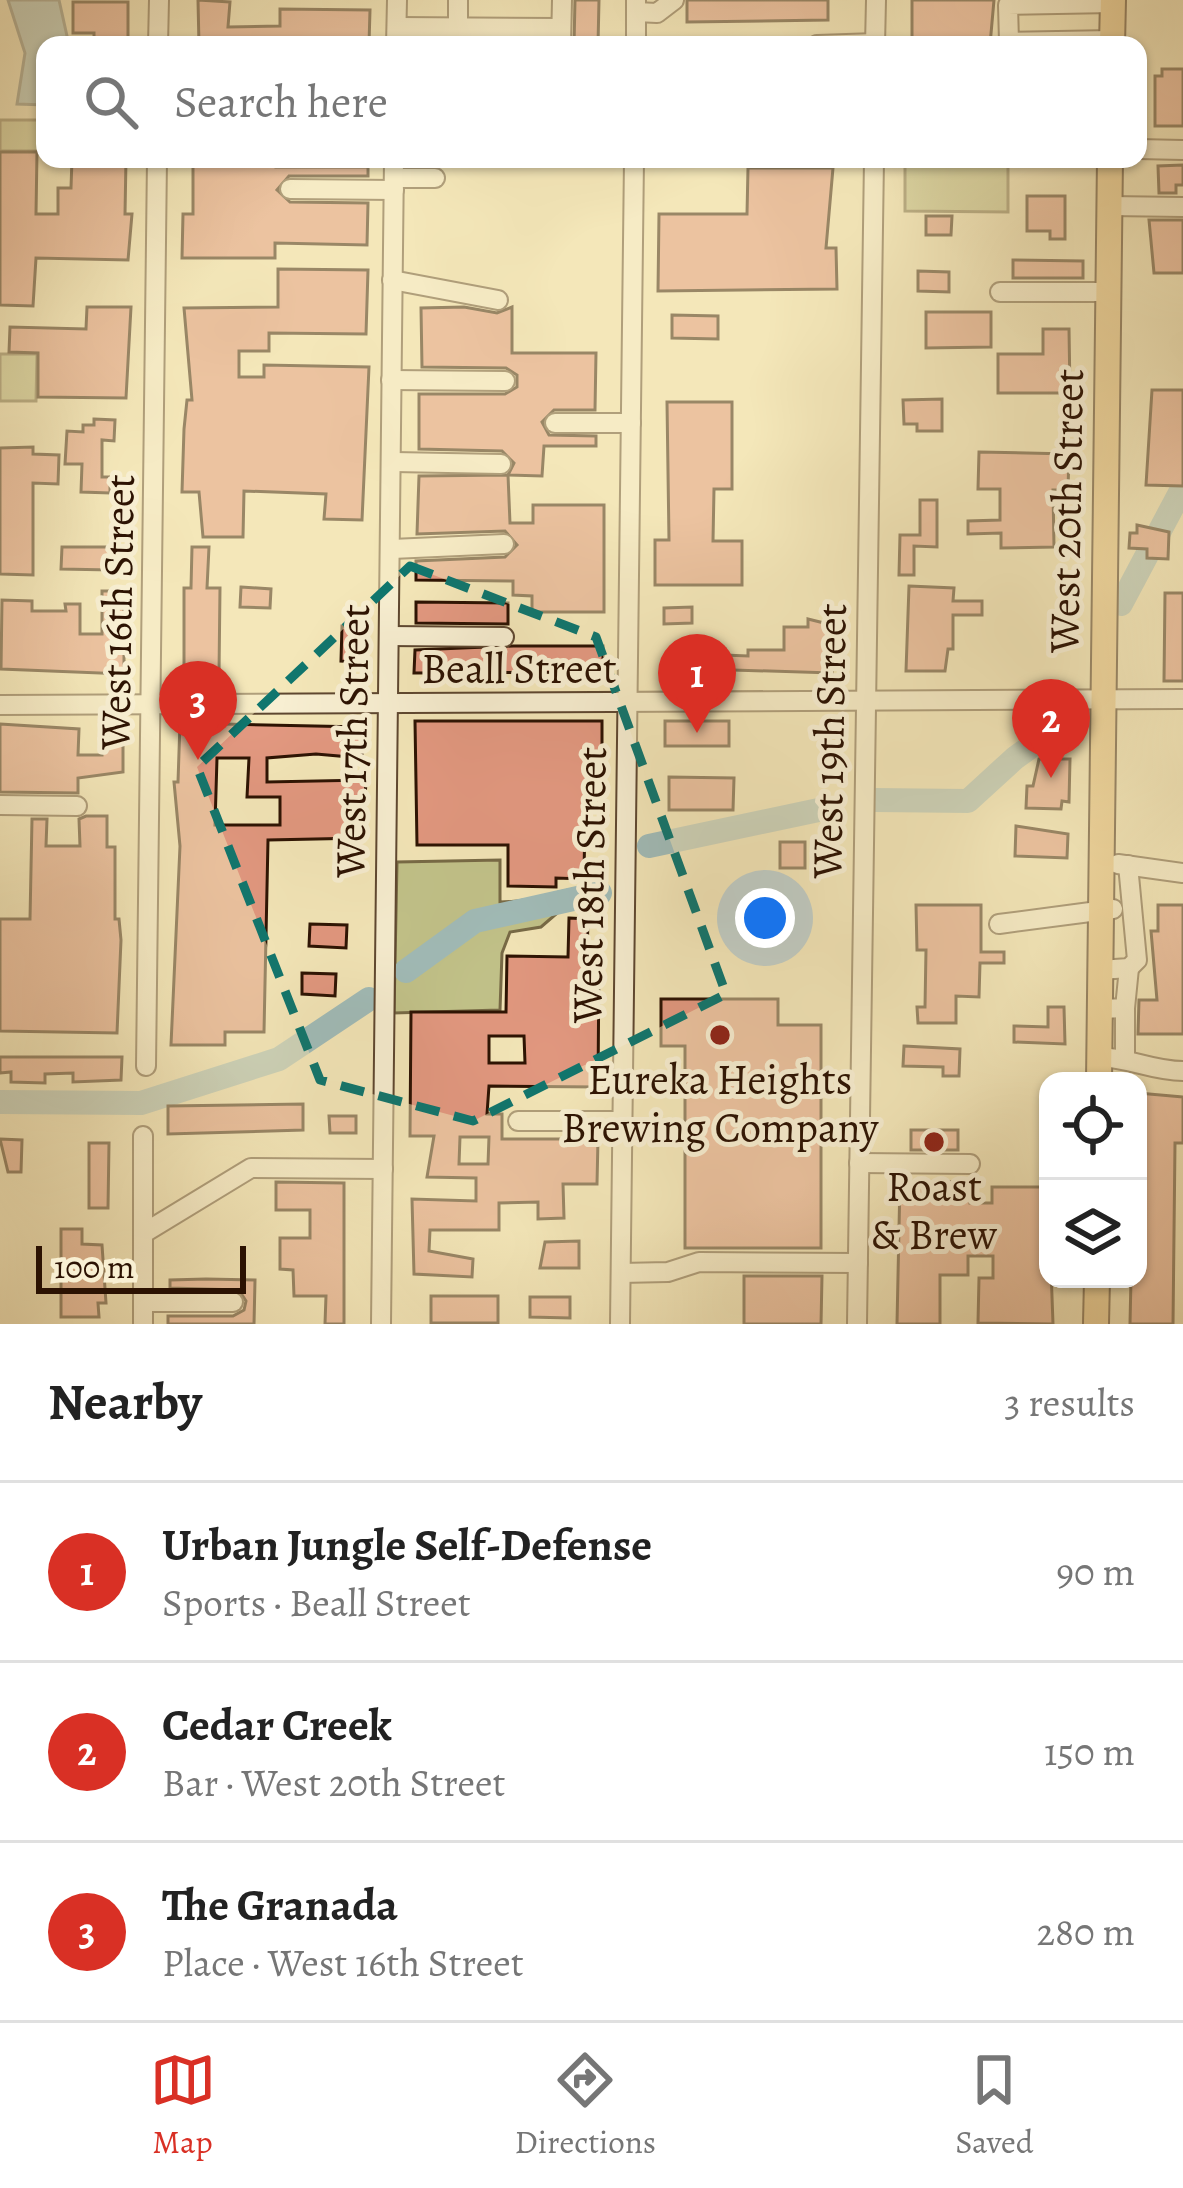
<!DOCTYPE html>
<html lang="en">
<head>
<meta charset="utf-8">
<style>
  :root { --surface:#fff; --page:#f2f2f2; --text:#222; --muted:#767676; --line:#e0e0e0; --accent:#d93025 }
  body { margin:0; font-family:Alegreya,serif; background:var(--page); color:var(--text) }
  .controls { position:absolute; right:36px; bottom:36px; display:grid; overflow:hidden; border-radius:24px; box-shadow:0 3px 9px #0004 }
  .controls button { width:108px; height:108px; display:grid; place-items:center; padding:0; border:0; border-bottom:3px solid var(--line); background:var(--surface); color:var(--text); font:60px sans-serif }
  .scale { position:absolute; left:36px; bottom:30px; width:210px; box-sizing:border-box; padding-left:12px; border:6px solid #2c1202; border-top:0; font-size:33px; line-height:42px; white-space:nowrap; color:#2c1202; -webkit-text-stroke:9px #f8efd2; paint-order:stroke }
  .you { position:absolute; left:765px; top:918px; width:42px; height:42px; margin:-30px; border:9px solid #fff; border-radius:50%; background:#1a73e8; box-shadow:0 0 0 18px #1a73e833 }
  .badge { display:grid; place-items:center; width:78px; height:78px; border-radius:50%; background:var(--accent); color:#fff; font-size:39px; font-weight:700 }
  .pin { position:absolute; translate:-50% -99px; filter:drop-shadow(0 3px 6px #0008) }
  .pin::after { content:''; position:absolute; top:63px; width:42px; height:36px; background:inherit; clip-path:polygon(0 0,100% 0,50% 100%) }
  .list { margin:0; padding:0; list-style:none }
  h2 { display:flex; justify-content:space-between; align-items:center; height:156px; margin:0; padding:0 48px; font-size:51px }
  h2 small { font-size:39px; font-weight:400; color:var(--muted) }
  .list li { display:grid; grid-template-columns:78px 1fr auto; gap:36px; align-items:center; box-sizing:border-box; height:180px; padding:0 48px; border-top:3px solid var(--line) }
  .list b { display:block; font-size:45px; white-space:nowrap }
  .list p { margin:0; font-size:39px; white-space:nowrap; color:var(--muted) }
  .list em { font-size:39px; font-style:normal; color:var(--muted) }
  .icon { flex:none; width:66px; height:66px; fill:none; stroke:currentColor; stroke-width:2; stroke-linecap:round; stroke-linejoin:round }
  .map { position:relative; flex:none; width:1183px; height:1324px; overflow:hidden }
  .search { position:absolute; background:var(--surface); box-shadow:0 3px 9px #0004; left:36px; right:36px; top:36px; height:132px; display:flex; align-items:center; gap:30px; box-sizing:border-box; padding:0 42px; border-radius:24px; color:var(--muted); font-size:45px }
  .sheet { height:696px; background:var(--surface) }
  nav { display:flex; justify-content:space-around; align-items:center; box-sizing:border-box; height:168px; border-top:3px solid var(--line); background:var(--surface); font-size:33px; color:var(--muted) }
  nav a { display:grid; justify-items:center; gap:6px }
  nav .on { color:var(--accent) }
  .map>svg:first-child { display:block }
  .green { fill:#c2c38a; stroke:#776a46; stroke-width:3 }
  .water { fill:#a1bdba; stroke:#727970; stroke-width:3 }
  .lines { fill:none; stroke-linecap:round; stroke-linejoin:round }
  .river { stroke:#a1bdba; stroke-width:24 }
  .building { fill:#e29880; stroke:#2c1202; stroke-width:3; fill-rule:evenodd }
  .minor-casing { stroke:#5e4730; stroke-width:22 }
  .major-casing { stroke:#2c1202; stroke-width:28 }
  .minor { stroke:#f8efd2; stroke-width:18 }
  .major { stroke:#eac47c; stroke-width:24 }
  .marked { fill:none; stroke:#0f766e; stroke-width:9; stroke-dasharray:24 15; stroke-linejoin:round }
  .poi-dot { fill:#8f2418; stroke:#f8efd2; stroke-width:4.5 }
  .labels { text-anchor:middle; dominant-baseline:central; stroke-width:10; stroke-linejoin:round; paint-order:stroke }
  .street-label { font-size:42px; fill:#2c1202; stroke:#f8efd2 }
  .poi-label { font-size:42px; fill:#2c1202; stroke:#f8efd2 }
</style>
</head>
<body>
<div class="map">
<svg width="1183" height="1324" viewBox="0 0 1183 1324">
  <rect width="100%" height="100%" fill="#f4e7b9"/>
  <filter id="stains"><feTurbulence type="fractalNoise" baseFrequency=".00167" numOctaves="4"/><feColorMatrix values="0 0 0 0 .2 0 0 0 0 .09 0 0 0 0 .02 0 0 0 .5 -.17"/></filter>
  <radialGradient id="worn" r=".72"><stop offset=".6" stop-color="#630" stop-opacity="0"/><stop offset="1" stop-color="#630" stop-opacity=".3"/></radialGradient>
  <g class="green">
    <rect x="0" y="120" width="39" height="31"/>
    <polygon points="905,165 1008,166 1008,212 905,211"/>
    <polygon points="0,354 37,354 36,401 0,401"/>
    <path d="M500 860V902C539 902 566 885 604 886L603 904 563 908 541 927 510 932 502 953 500 1010 394 1013 397 862Z"/>
  </g>
  <polygon class="water" points="8,0 59,0 69,45 45,45 45,105 17,104 25,53"/>
  <g class="lines">
    <g class="river">
      <polyline points="1121,604 1183,487"/>
      <polyline points="875,800 968,801 1015,758 1078,713"/>
      <polyline points="649,846 828,808"/>
      <polyline points="406,971 475,921 600,893"/>
      <polyline points="0,1102 141,1103 279,1059 369,999"/>
    </g>
  </g>
  <g class="building">
    <polygon points="198,0 230,2 228,27 280,26 280,9 370,10 369,44 199,45"/>
    <polygon points="575,0 599,0 598,45 574,45"/>
    <polygon points="687,0 828,0 828,20 687,22"/>
    <polygon points="912,0 994,0 990,45 912,42"/>
    <polygon points="73,2 128,2 128,45 94,45 94,33 73,33"/>
    <polygon points="1162,69 1183,69 1183,126 1155,126 1155,76 1162,76"/>
    <polygon points="0,152 37,152 36,214 58,214 58,188 71,188 72,159 126,159 125,214 132,214 128,260 36,258 33,306 0,305"/>
    <polygon points="193,159 276,159 276,167 368,167 368,176 289,176 277,190 290,202 368,203 367,245 275,243 275,258 182,258 183,214 193,214"/>
    <polygon points="1183,165 1183,185 1176,185 1176,193 1159,193 1158,166"/>
    <polygon points="748,168 833,168 826,248 836,248 837,289 658,291 659,214 747,214"/>
    <polygon points="1027,196 1065,196 1065,239 1050,239 1050,231 1027,231"/>
    <polygon points="926,216 952,216 951,235 926,235"/>
    <polygon points="1149,220 1183,220 1183,273 1154,273"/>
    <polygon points="1013,260 1083,261 1083,278 1013,278"/>
    <polygon points="278,269 368,270 366,334 269,333 269,351 239,351 239,377 264,377 264,365 369,367 362,520 324,519 326,494 244,491 243,537 203,537 199,492 182,492 184,429 187,400 192,400 184,308 278,307"/>
    <polygon points="918,271 949,272 949,292 918,291"/>
    <polygon points="87,307 131,307 126,398 38,397 38,353 9,352 10,327 86,329"/>
    <polygon points="464,307 497,313 512,307 512,353 596,353 595,410 554,410 542,422 549,435 596,436 596,446 544,446 542,476 508,475 514,463 502,451 419,449 419,394 505,394 517,387 517,375 506,368 422,367 421,308"/>
    <polygon points="926,312 991,312 991,347 926,348"/>
    <polygon points="672,315 718,316 718,339 672,338"/>
    <polygon points="1043,329 1069,329 1070,393 998,393 998,354 1043,354"/>
    <polygon points="1152,390 1183,390 1183,486 1146,485"/>
    <polygon points="942,399 942,431 917,431 917,424 904,424 903,400"/>
    <polygon points="667,402 732,402 732,489 714,489 713,541 742,541 742,585 655,585 655,540 669,540"/>
    <polygon points="94,419 115,420 114,441 102,440 102,477 110,477 110,493 81,492 82,464 65,464 67,431 83,432 83,425 94,425"/>
    <polygon points="33,447 33,454 59,455 58,484 33,483 33,575 0,574 0,448"/>
    <polygon points="979,452 1069,454 1068,490 1053,490 1054,547 1001,548 1001,533 968,534 968,521 1000,520 1000,489 978,489"/>
    <polygon points="508,475 510,523 533,523 533,505 604,505 604,612 532,612 532,596 513,595 513,581 416,580 416,561 505,557 517,545 505,531 417,534 419,476"/>
    <polygon points="920,500 937,500 937,547 914,546 914,575 899,575 900,535 920,535"/>
    <polygon points="1137,525 1169,532 1168,559 1147,558 1147,549 1129,548 1130,533 1137,533"/>
    <polygon points="62,547 111,547 111,570 61,569"/>
    <polygon points="192,547 209,547 207,588 220,588 219,674 184,674 184,588 191,588"/>
    <polygon points="909,586 954,588 953,601 982,601 982,615 953,615 953,649 948,649 945,671 906,671"/>
    <polygon points="241,587 271,589 270,608 240,607"/>
    <polygon points="102,591 124,591 124,674 1,669 2,600 32,601 32,611 66,611 65,604 80,604 80,634 102,634"/>
    <polygon points="1165,593 1183,593 1183,681 1164,681"/>
    <polygon points="416,602 508,603 508,624 416,623"/>
    <polygon points="692,607 692,623 664,624 664,608"/>
    <polygon points="808,619 832,625 832,673 670,668 670,651 725,649 724,655 748,656 748,650 784,650 784,627 808,627"/>
    <polygon points="342,626 362,627 360,662 341,661"/>
    <polygon points="513,646 603,646 603,672 414,673 415,650"/>
    <polygon points="415,721 602,721 602,810 585,810 584,879 556,878 556,887 508,886 508,845 417,845"/>
    <rect x="665" y="721" width="64" height="25"/>
    <path d="M180 723 362 727V758L316 754 267 758V782L366 780 363 838 268 840 264 1032H225V1045H171L180 846 174 782H178ZM217 758H249L247 797H280V825H215Z"/>
    <polygon points="0,724 79,729 78,755 102,755 102,731 123,731 123,772 78,778 78,793 0,792"/>
    <polygon points="1039,759 1070,759 1069,802 1062,801 1061,809 1026,808 1027,786 1033,786"/>
    <polygon points="669,777 734,778 733,810 669,810"/>
    <polygon points="86,816 107,816 107,847 115,847 115,919 119,919 121,940 117,1033 0,1031 0,919 30,919 32,819 47,819 46,846 80,846 79,819"/>
    <polygon points="1016,826 1068,834 1067,858 1015,856"/>
    <rect x="780" y="842" width="25" height="26"/>
    <polygon points="916,905 981,905 981,952 1004,952 1004,963 980,963 979,997 956,996 956,1023 918,1023 917,1007 925,1007 926,950 917,950"/>
    <polygon points="1158,905 1183,905 1183,1034 1138,1034 1139,1000 1157,1000 1151,931 1158,931"/>
    <path d="M569 918 588 919 587 957H599L598 1087 489 1086 487 1114H502V1139H598L597 1184H563L564 1218 538 1219V1202L499 1203V1230H430L429 1251 473 1259 472 1277 414 1274 412 1199 476 1201V1178L427 1177 434 1136H410L411 1012H506L507 956 568 957ZM489 1036H524L525 1063H489ZM460 1137H489L488 1164H459Z"/>
    <polygon points="310,924 347,925 346,948 309,946"/>
    <polygon points="302,973 336,974 335,996 302,994"/>
    <polygon points="661,999 778,999 778,1025 821,1025 821,1248 685,1248 685,1046 661,1046"/>
    <polygon points="1048,1007 1064,1007 1065,1044 1014,1042 1014,1026 1048,1027"/>
    <polygon points="904,1046 960,1049 959,1076 943,1076 943,1067 903,1066"/>
    <polygon points="0,1057 122,1057 121,1080 73,1082 73,1073 45,1074 45,1083 11,1082 11,1072 0,1073"/>
    <polygon points="1138,1093 1183,1097 1183,1143 1175,1143 1173,1324 1130,1324 1131,1279 1138,1279"/>
    <polygon points="303,1104 303,1130 168,1134 168,1106"/>
    <polygon points="329,1116 356,1116 356,1133 330,1133"/>
    <rect x="911" y="1130" width="47" height="20"/>
    <polygon points="0,1139 22,1140 21,1172 8,1172"/>
    <polygon points="89,1143 109,1143 108,1208 89,1208"/>
    <polygon points="900,1181 970,1182 970,1203 992,1203 992,1187 1048,1187 1053,1324 978,1323 979,1278 993,1278 993,1256 968,1256 968,1275 940,1275 940,1324 897,1324"/>
    <polygon points="276,1182 344,1183 344,1324 325,1324 326,1296 294,1296 293,1270 280,1269 280,1238 310,1238 310,1210 276,1210"/>
    <polygon points="61,1229 82,1229 82,1244 102,1245 106,1303 98,1303 99,1317 61,1317"/>
    <polygon points="579,1241 579,1268 540,1268 545,1242"/>
    <polygon points="744,1276 822,1276 821,1324 744,1324"/>
    <polygon points="206,1279 255,1280 254,1324 168,1324 168,1316 233,1316 244,1310 246,1301 239,1290 170,1288 170,1280"/>
    <rect x="431" y="1296" width="67" height="27"/>
    <polygon points="530,1297 570,1297 570,1318 530,1317"/>
  </g>
  <g class="lines">
    <defs>
      <g id="minor">
        <polyline points="636,12 657,13 674,0"/>
        <polyline points="397,27 561,28"/>
        <polyline points="458,28 458,0"/>
        <polyline points="1112,40 1009,42 1008,5 1113,3"/>
        <polyline points="158,45 159,0"/>
        <polyline points="396,45 397,0"/>
        <polyline points="561,45 562,0"/>
        <polyline points="636,45 636,0"/>
        <polyline points="817,45 876,43"/>
        <polyline points="875,45 876,0"/>
        <polyline points="1138,149 1183,150"/>
        <polyline points="394,178 435,178"/>
        <polyline points="290,189 394,190"/>
        <polyline points="1110,206 1183,207"/>
        <polyline points="392,280 498,300"/>
        <polyline points="1000,292 1109,292"/>
        <polyline points="391,380 505,381"/>
        <polyline points="555,423 631,423"/>
        <polyline points="394,462 501,464"/>
        <polyline points="392,549 504,544"/>
        <polyline points="389,636 504,637"/>
        <polyline points="0,705 1183,699"/>
        <polyline points="0,805 77,806"/>
        <polyline points="1118,864 1183,873"/>
        <polyline points="999,924 1113,909"/>
        <polyline points="1100,970 1129,968 1137,960 1128,865"/>
        <polyline points="1100,1009 1125,1008 1129,968"/>
        <path d="M1099 1057C1131 1058 1152 1071 1183 1071"/>
        <polyline points="1125,1058 1125,1008"/>
        <polyline points="146,1066 157,159"/>
        <polyline points="518,1121 622,1121"/>
        <polyline points="859,1163 970,1164"/>
        <polyline points="144,1233 251,1168 383,1169"/>
        <polyline points="621,1273 668,1272 699,1262 858,1263"/>
        <polyline points="143,1302 233,1302"/>
        <polyline points="143,1324 143,1136"/>
        <polyline points="381,1324 394,159"/>
        <polyline points="620,1324 634,159"/>
        <polyline points="857,1324 874,159"/>
      </g>
      <g id="major">
        <polyline points="1112,45 1113,0"/>
        <polyline points="1099,1081 1110,159"/>
        <polyline points="1096,1324 1097,1279"/>
      </g>
    </defs>
    <use href="#minor" class="minor-casing"/>
    <use href="#major" class="major-casing"/>
    <use href="#minor" class="minor"/>
    <use href="#major" class="major"/>
  </g>
  <path d="M0 0H1183V1324H0ZM410 566 596 637 726 994 473 1121 320 1080 197 767Z" fill="#f4e7b9" fill-opacity=".55" fill-rule="evenodd"/>
  <path class="marked" d="M410 566 596 637 726 994 473 1121 320 1080 197 767Z"/>
  <g class="poi-dot">
    <circle cx="720" cy="1035" r="12"/>
    <circle cx="934" cy="1142" r="12"/>
  </g>
  <g class="labels">
    <g class="street-label">
      <text transform="translate(1066 511) rotate(-89)">West 20th Street</text>
      <text transform="translate(117 612) rotate(-89)">West 16th Street</text>
      <text x="519" y="668">Beall Street</text>
      <text transform="translate(352 741) rotate(-89)">West 17th Street</text>
      <text transform="translate(829 741) rotate(-89)">West 19th Street</text>
      <text transform="translate(589 885) rotate(-89)">West 18th Street</text>
    </g>
    <g class="poi-label">
      <text x="720" y="1079">Eureka Heights<tspan x="720" dy="48">Brewing Company</tspan></text>
      <text x="934" y="1186">Roast<tspan x="934" dy="48">&amp; Brew</tspan></text>
    </g>
  </g>
  <rect width="100%" height="100%" filter="url(#stains)"/>
  <rect width="100%" height="100%" fill="url(#worn)"/>
</svg>
<div class="controls">
<button><svg class="icon" aria-label="locate" viewBox="0 0 24 24"><circle cx="12" cy="12" r="6"/><path d="M12 2v4M12 18v4M2 12h4M18 12h4"/></svg></button>
<button><svg class="icon" aria-label="layers" viewBox="0 0 24 24"><path d="M12 4l9 5-9 5-9-5zM3 14l9 5 9-5"/></svg></button>
</div>
<div class="scale">100 m</div>
<div class="you"></div>
<div class="pin badge" style="left:697px;top:733px">1</div>
<div class="pin badge" style="left:1051px;top:778px">2</div>
<div class="pin badge" style="left:198px;top:760px">3</div>
<div class="search"><svg class="icon" aria-label="search" viewBox="0 0 24 24"><circle cx="10" cy="10" r="6"/><path d="M15 15l6 6"/></svg>Search here</div>
</div>
<section class="sheet">
<h2>Nearby<small>3 results</small></h2>
<ul class="list">
<li><span class="badge">1</span><div><b>Urban Jungle Self-Defense</b><p>Sports · Beall Street</p></div><em>90 m</em></li>
<li><span class="badge">2</span><div><b>Cedar Creek</b><p>Bar · West 20th Street</p></div><em>150 m</em></li>
<li><span class="badge">3</span><div><b>The Granada</b><p>Place · West 16th Street</p></div><em>280 m</em></li>
</ul>
</section>
<nav>
<a class="on"><svg class="icon" aria-label="map" viewBox="0 0 24 24"><path d="M3 6l6-2 6 2 6-2v14l-6 2-6-2-6 2zM9 4v14M15 6v14"/></svg>Map</a>
<a><svg class="icon" aria-label="directions" viewBox="0 0 24 24"><path d="M12 3l9 9-9 9-9-9zM9 14v-3h6M13 9l2 2-2 2"/></svg>Directions</a>
<a><svg class="icon" aria-label="saved" viewBox="0 0 24 24"><path d="M7 4h10v16l-5-4-5 4z"/></svg>Saved</a>
</nav>
</body>
</html>
